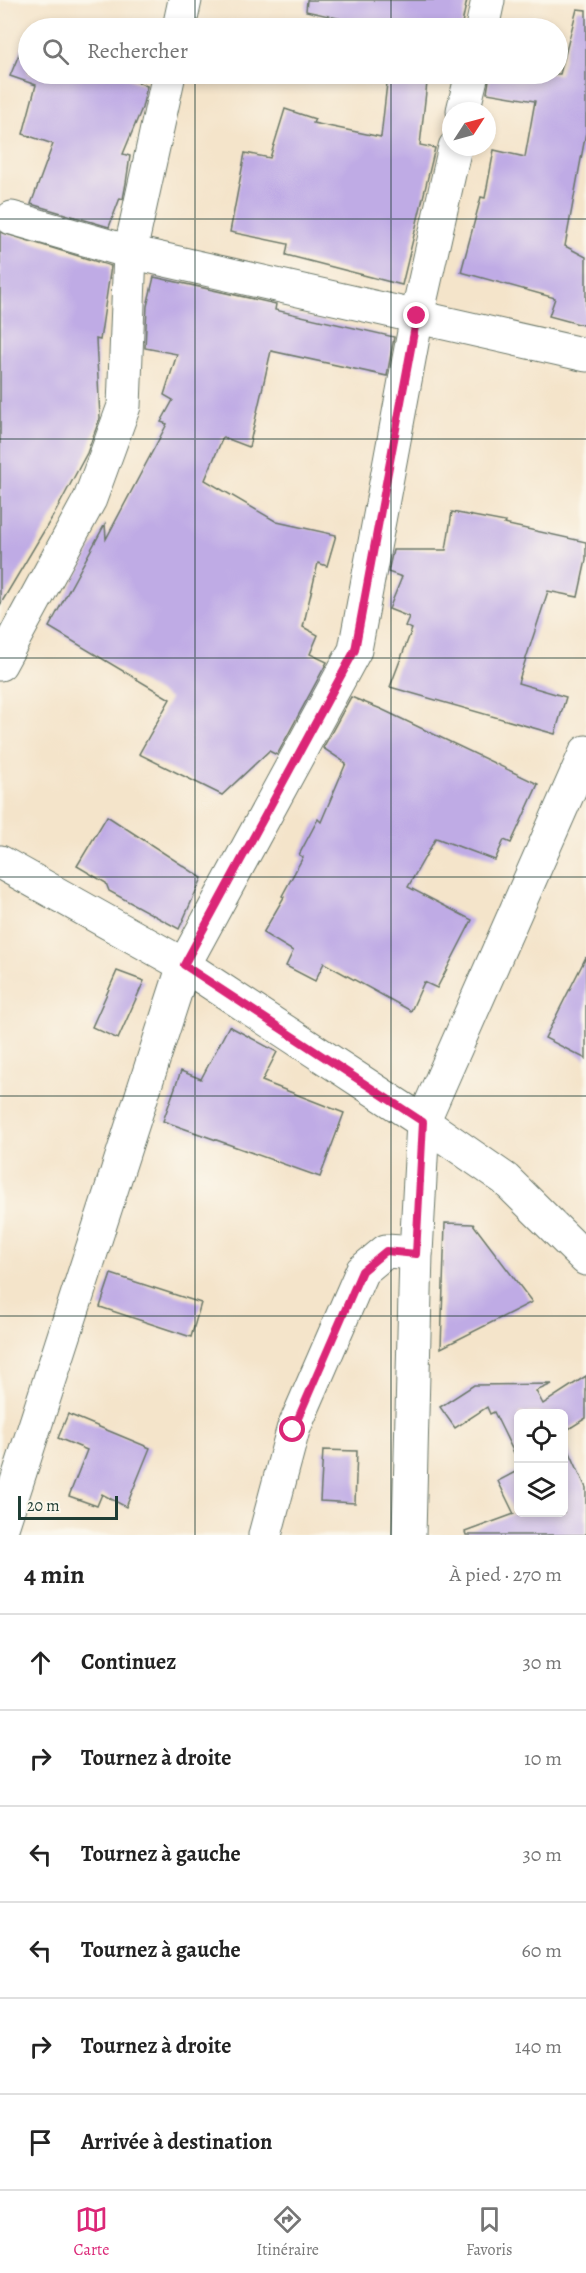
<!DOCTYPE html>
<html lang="fr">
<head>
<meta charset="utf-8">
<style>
  :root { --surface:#fff; --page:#f6f6f6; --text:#222; --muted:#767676; --line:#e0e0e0; --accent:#db2777 }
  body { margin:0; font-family:Alegreya,serif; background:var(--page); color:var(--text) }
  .controls { position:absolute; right:18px; bottom:18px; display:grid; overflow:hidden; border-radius:9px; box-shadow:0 3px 9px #0003 }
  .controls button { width:54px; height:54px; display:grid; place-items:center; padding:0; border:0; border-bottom:2px solid var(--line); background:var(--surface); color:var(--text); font:30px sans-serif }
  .compass { position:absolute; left:442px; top:102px; width:54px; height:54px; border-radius:50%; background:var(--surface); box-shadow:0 3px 9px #0003; rotate:54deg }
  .scale { position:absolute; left:18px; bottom:15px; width:100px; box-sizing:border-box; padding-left:6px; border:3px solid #1f3d34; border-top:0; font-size:16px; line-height:21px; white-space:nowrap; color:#1f3d34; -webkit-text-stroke:4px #fbf7ec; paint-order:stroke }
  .stop { position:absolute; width:18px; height:18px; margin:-14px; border:4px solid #db2777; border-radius:50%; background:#fff }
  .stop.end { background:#db2777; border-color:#fff; box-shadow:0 2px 6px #0008 }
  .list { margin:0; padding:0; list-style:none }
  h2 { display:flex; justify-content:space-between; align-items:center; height:78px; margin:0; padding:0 24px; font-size:26px }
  h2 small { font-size:20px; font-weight:400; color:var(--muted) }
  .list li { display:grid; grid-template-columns:39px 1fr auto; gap:18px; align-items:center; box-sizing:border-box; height:96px; padding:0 24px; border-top:2px solid var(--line) }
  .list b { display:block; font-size:22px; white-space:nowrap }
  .list em { font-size:20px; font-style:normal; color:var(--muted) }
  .icon { flex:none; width:33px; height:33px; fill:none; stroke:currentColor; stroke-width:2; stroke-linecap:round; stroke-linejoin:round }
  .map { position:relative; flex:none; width:586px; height:1535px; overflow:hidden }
  .search { position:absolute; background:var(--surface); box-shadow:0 3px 9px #0003; left:18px; right:18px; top:18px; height:66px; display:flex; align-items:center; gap:15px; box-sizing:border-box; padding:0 21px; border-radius:33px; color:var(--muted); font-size:22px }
  .sheet { height:654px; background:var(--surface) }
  nav { display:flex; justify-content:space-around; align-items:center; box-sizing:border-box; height:84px; border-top:2px solid var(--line); background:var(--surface); font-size:16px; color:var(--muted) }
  nav a { display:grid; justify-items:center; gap:3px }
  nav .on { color:var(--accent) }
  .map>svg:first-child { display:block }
  .building { fill:#bfabe5 }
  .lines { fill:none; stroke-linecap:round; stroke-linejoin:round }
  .minor-casing { stroke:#6a7768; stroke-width:35 }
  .minor { stroke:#fff; stroke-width:33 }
  .route { stroke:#db2777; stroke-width:8 }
  .grid { fill:none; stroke:#1f3d34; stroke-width:1.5; stroke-opacity:0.55 }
</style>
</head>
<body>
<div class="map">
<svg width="586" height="1535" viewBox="0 0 586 1535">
  <rect width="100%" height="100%" fill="#fbf7ec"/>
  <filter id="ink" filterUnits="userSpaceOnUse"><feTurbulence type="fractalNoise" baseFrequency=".0167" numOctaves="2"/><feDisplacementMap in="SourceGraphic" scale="12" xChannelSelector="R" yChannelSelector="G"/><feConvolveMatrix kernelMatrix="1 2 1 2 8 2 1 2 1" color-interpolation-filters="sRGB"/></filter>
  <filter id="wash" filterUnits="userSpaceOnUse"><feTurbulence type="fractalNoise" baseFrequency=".008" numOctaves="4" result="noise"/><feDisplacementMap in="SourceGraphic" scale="24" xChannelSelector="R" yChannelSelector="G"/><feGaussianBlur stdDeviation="1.35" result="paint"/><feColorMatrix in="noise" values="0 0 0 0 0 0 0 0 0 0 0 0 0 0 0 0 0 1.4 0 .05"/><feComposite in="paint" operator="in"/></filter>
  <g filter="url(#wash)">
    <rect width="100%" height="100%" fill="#f4e4ca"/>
    <g id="blocks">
      <g class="building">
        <polygon points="307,0 467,0 461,28 382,28 306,11"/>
        <polygon points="577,9 586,10 586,132 565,246 586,257 586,326 549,316 555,298 461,272 481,197 485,198 494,150 525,157 535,101 487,93 490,74 560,74"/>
        <polygon points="27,35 28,74 118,74 147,86 142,108 123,154 130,156 126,183 123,199 120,198 109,227 31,204 53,144 23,134 36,85 10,76"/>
        <polygon points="388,74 428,74 420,145 435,148 402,285 286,255 288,244 230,232 245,153 270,158 285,109 315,119 313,123 381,137"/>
        <polygon points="0,232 111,266 100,340 96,339 100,418 87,453 56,511 0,605"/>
        <polygon points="154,277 276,304 275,310 394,337 387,376 271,351 249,447 223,437 205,480 277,522 336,535 327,566 318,563 303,627 318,635 310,654 327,662 277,755 269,751 222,795 139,754 170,699 49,627 105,524 106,539 167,424 161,422 173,400 164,395 177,354 145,348 147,306"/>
        <polygon points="452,512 505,522 504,524 586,542 586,560 578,597 548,591 518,683 566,697 555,734 390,687 412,629 405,626 409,617 389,609 402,577 388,572 393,550 446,550"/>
        <polygon points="351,697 381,709 538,784 511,843 504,840 495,860 436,838 408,887 472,920 437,988 424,982 411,1011 324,963 315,981 286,966 293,951 263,933 284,897 282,896 303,857 299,855 318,819 321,822 346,763 323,748"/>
        <polygon points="107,816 202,878 179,929 109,891 106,883 77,866"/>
        <polygon points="586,957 586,1059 545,1038"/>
        <polygon points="117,971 144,981 118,1039 92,1027"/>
        <polygon points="229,1026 277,1052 262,1081 344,1113 320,1177 163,1121 181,1071 201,1079"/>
        <polygon points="445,1223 473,1224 532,1302 441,1348"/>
        <polygon points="111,1274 201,1303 191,1337 100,1307"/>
        <polygon points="586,1376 586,1418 564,1432 564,1413 519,1413 519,1463 494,1412 490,1414 487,1407 455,1428 440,1407 474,1385 552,1384 536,1391 543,1404"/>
        <polygon points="68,1414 150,1448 126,1507 102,1494 97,1506 69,1496 87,1450 58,1438"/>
        <polygon points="564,1439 586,1488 586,1535 466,1535 465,1532 514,1514 498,1481 519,1470 519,1512 564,1512"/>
        <polygon points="323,1450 357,1451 355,1503 320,1501"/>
      </g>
    </g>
  </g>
  <g filter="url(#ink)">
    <use href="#blocks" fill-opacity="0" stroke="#6a7768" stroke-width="1.5"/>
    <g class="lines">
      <defs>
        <g id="minor">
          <polyline points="179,28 185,0"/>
          <polyline points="482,28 488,0"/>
          <polyline points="463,111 472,74"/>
          <polyline points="12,218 130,252 586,355"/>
          <polyline points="0,664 90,499 124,406 130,252 169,74"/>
          <polyline points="0,862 184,965 423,1122 505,1179 586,1259"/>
          <polyline points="0,1534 184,965 355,650 417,316 455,147"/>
          <polyline points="265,1535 293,1430 362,1271 386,1251 416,1253"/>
          <polyline points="409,1535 416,1253 423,1122 586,752"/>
        </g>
      </defs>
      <use href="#minor" class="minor-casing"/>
      <use href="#minor" class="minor"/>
    </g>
  </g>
  <g class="lines" filter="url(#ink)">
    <polyline class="route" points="293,1430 362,1271 386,1251 416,1254 423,1122 184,965 355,650 417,316"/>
  </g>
  <path class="grid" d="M195 0V28M391 0V28M195 74V1535M391 74V1535M0 219H586M0 439H586M0 658H586M0 877H586M0 1096H586M0 1316H586"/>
</svg>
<div class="controls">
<button><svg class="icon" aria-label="locate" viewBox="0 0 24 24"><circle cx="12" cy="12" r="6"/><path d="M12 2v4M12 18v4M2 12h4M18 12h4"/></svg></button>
<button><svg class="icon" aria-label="layers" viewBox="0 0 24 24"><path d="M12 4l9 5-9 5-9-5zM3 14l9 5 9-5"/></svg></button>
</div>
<svg class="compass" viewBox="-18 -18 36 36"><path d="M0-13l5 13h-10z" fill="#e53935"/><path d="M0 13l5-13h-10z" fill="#767676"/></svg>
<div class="scale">20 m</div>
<div class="stop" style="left:293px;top:1430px"></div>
<div class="stop end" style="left:417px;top:316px"></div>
<div class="search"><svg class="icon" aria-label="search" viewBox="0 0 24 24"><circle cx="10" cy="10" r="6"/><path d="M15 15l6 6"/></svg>Rechercher</div>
</div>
<section class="sheet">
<h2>4 min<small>À pied · 270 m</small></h2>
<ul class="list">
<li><svg class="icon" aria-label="ahead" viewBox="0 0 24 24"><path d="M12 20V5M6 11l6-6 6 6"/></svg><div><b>Continuez</b></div><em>30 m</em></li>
<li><svg class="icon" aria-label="right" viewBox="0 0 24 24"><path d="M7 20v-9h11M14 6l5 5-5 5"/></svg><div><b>Tournez à droite</b></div><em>10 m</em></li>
<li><svg class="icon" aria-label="left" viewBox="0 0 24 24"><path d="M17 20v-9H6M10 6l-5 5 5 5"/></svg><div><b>Tournez à gauche</b></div><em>30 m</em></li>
<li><svg class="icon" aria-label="left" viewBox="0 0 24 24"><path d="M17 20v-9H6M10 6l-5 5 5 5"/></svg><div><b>Tournez à gauche</b></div><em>60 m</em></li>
<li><svg class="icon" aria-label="right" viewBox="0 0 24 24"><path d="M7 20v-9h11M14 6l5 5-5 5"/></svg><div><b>Tournez à droite</b></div><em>140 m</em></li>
<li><svg class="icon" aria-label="arrive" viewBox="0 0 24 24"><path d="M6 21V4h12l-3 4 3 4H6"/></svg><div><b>Arrivée à destination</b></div></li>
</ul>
</section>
<nav>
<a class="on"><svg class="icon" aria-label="map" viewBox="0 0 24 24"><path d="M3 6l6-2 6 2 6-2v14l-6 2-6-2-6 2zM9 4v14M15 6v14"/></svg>Carte</a>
<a><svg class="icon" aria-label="directions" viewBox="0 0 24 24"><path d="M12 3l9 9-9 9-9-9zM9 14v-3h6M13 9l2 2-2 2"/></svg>Itinéraire</a>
<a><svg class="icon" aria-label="saved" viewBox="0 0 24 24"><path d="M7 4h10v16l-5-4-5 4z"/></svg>Favoris</a>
</nav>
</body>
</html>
